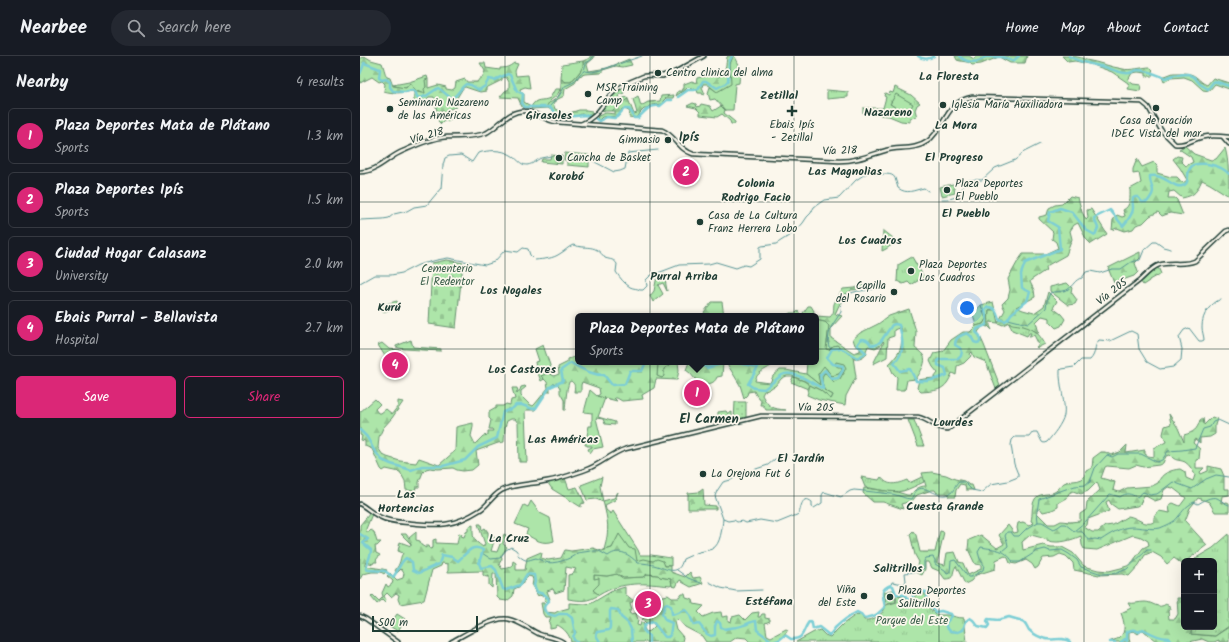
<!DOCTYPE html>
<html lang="en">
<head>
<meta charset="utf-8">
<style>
  :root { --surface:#171b24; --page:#242831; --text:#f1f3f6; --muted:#9ea1a6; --line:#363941; --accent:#db2777 }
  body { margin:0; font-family:Kalam,sans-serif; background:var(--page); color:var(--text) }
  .controls { position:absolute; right:12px; bottom:12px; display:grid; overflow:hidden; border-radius:6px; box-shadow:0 4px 16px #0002 }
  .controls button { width:36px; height:36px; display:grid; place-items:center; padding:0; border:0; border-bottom:1px solid var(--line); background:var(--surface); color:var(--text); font:20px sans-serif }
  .scale { position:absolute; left:12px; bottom:10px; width:106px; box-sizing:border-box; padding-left:4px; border:2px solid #1f3d34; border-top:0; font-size:11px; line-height:14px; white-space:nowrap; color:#1f3d34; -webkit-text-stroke:3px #fbf7ec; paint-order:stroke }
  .you { position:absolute; left:607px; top:252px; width:14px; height:14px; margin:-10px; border:3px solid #fff; border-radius:50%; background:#1a73e8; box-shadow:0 0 0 6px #1a73e833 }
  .badge { display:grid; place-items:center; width:26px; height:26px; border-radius:50%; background:var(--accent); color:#fff; font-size:13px; font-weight:700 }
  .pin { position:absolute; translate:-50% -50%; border:2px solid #fff; box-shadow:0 1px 4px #0006 }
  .popup { position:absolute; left:215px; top:257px; width:244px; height:52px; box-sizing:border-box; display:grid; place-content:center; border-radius:6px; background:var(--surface); filter:drop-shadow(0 1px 3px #0005); font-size:13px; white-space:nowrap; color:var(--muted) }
  .popup b { font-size:15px; color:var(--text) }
  .popup::after { content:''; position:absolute; left:50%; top:100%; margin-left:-8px; border:8px solid transparent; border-top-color:var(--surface) }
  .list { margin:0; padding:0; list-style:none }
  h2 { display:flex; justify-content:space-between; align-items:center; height:52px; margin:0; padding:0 16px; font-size:17px }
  h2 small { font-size:13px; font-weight:400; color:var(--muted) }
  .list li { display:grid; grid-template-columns:26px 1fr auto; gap:12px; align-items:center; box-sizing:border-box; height:56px; margin:0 8px 8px; padding:0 8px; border:1px solid var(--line); border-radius:6px }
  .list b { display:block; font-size:15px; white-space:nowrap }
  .list p { margin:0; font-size:13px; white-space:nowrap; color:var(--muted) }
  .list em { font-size:13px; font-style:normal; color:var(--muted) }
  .actions { display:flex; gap:8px; padding:12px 16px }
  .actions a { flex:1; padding:9px 0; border:1px solid var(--accent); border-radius:6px; text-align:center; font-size:14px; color:var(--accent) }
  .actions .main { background:var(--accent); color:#fff }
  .icon { flex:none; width:22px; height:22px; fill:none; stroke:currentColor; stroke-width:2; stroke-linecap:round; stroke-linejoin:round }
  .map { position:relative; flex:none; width:869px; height:586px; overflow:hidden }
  header { display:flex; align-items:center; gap:24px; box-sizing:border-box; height:56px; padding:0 20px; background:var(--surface); border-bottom:1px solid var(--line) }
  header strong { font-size:19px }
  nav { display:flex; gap:22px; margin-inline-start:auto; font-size:14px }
  .search { width:280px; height:36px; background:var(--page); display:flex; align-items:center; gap:10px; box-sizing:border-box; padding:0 14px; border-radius:22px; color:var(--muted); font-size:15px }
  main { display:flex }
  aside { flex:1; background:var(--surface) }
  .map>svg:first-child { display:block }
  .grass { fill:#ade5a9; stroke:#66916e }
  .forest { fill:url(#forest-firs); stroke:#66916e; fill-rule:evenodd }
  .cemetery { fill:url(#cemetery-stones); stroke:#66916e }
  .park { fill:url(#park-tufts); stroke:#66916e; fill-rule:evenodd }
  .garden { fill:url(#garden-dots); stroke:#66916e }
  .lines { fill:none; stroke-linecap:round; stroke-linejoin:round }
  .stream { stroke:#579495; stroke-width:1 }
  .river { stroke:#7dced5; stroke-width:2.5 }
  .secondary-casing { stroke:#1f3d34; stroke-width:5.5 }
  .secondary { stroke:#fbf7ec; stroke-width:2.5 }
  .grid { fill:none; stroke:#1f3d34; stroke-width:1; stroke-opacity:0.55 }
  .poi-dot { fill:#1f3d34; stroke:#fbf7ec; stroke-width:1.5 }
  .labels { text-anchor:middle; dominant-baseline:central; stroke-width:3.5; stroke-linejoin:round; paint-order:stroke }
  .poi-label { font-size:11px; fill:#1f3d34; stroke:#fbf7ec; text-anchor:start }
  .street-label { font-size:11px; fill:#1f3d34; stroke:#fbf7ec }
  .park-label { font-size:11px; fill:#3b5f4b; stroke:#fbf7ec }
  .neighbourhood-label { font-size:12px; font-weight:bold; fill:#1f3d34; stroke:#fbf7ec }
  .quarter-label { font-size:13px; font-weight:bold; fill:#1f3d34; stroke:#fbf7ec }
</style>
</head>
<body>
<header>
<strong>Nearbee</strong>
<div class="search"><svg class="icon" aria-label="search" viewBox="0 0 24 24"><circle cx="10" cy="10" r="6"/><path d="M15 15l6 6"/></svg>Search here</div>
<nav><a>Home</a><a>Map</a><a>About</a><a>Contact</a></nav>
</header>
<main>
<aside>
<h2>Nearby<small>4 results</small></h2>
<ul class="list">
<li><span class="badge">1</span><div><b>Plaza Deportes Mata de Plátano</b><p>Sports</p></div><em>1.3 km</em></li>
<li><span class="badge">2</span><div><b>Plaza Deportes Ipís</b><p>Sports</p></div><em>1.5 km</em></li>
<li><span class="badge">3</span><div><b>Ciudad Hogar Calasanz</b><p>University</p></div><em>2.0 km</em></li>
<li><span class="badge">4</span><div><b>Ebais Purral - Bellavista</b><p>Hospital</p></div><em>2.7 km</em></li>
</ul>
<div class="actions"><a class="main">Save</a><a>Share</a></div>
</aside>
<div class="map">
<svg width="869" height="586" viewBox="0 0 869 586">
  <defs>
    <pattern id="forest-firs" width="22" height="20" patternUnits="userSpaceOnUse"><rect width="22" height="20" fill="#ade5a9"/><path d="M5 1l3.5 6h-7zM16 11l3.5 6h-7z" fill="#94c592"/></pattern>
    <pattern id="cemetery-stones" width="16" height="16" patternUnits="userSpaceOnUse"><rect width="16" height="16" fill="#ade5a9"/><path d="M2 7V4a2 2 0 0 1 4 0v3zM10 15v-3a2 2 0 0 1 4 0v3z" fill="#94c592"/></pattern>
    <pattern id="park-tufts" width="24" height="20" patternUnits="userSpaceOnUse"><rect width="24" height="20" fill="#ade5a9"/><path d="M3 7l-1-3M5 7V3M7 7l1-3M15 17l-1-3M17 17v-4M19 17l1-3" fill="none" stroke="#94c592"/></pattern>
    <pattern id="garden-dots" width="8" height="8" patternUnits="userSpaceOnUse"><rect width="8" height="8" fill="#ade5a9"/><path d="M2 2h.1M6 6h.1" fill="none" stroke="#94c592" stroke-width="1.8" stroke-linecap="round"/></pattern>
  </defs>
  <rect width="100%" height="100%" fill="#fbf7ec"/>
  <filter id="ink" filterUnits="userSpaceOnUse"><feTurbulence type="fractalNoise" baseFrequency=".025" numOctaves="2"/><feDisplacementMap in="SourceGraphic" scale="8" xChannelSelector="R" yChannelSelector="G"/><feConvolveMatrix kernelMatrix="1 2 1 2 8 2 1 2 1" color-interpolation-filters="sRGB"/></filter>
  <g filter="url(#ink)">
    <g class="grass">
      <path d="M373 0 375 1C382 13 380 14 379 27L375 28 373 54H365L355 43 350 44 348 37 350 31 356 35 370 16V8Z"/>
      <path d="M223 5C225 13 216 19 211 26H206L201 23 202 8Z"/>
      <path d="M67 20 68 23 66 24V31L65 37C57 37 54 33 50 27L46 32H41L33 29 49 26Z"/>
      <polygon points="263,31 264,37 259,39 260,43 267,41 268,43 260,48 252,55 245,55 242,54 252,40"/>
      <polygon points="536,37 554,48 547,59 530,48"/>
      <polygon points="321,107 334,108 332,126 319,125"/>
      <polygon points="593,128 595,137 582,140 580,131"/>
      <polygon points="621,249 626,263 623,268 616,270 613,258"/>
      <path d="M456 264 465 266 469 270 467 288 477 289 493 301 496 321 486 340 485 349 459 344 447 339 450 329 460 334 471 343 473 339 464 334C463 328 460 323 464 317H466L470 322 484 318 482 311V314L479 318 472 320 469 317 466 312 458 318 461 330 446 318 447 306H456Z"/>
      <polygon points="22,287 29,293 40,294 40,306 33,306 33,303 30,300 28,299 25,300 18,289"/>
      <polygon points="183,289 193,318 181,325 176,312 175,306 179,305 175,293"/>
      <polygon points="298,306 312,306 310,309 304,313 304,320 302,322 297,321"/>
      <polygon points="347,330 348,343 327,344 326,331"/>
      <polygon points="230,334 237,340 245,342 238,361 255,366 255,369 245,368 243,363 236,362 243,391 233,393 230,397 228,393 232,391 232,390 227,390 227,389 225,389 229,370 232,370 232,357 224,356"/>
      <polygon points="548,364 554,364 564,390 558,390"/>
      <path d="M258 436 255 444 245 449 246 454 251 458 253 455 278 494 280 499H291L311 502V510C298 510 292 502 277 505L259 479 252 492 244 494C250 472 248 466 243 445L254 442Z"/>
      <path d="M171 445 180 457 190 462 194 485C183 489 175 484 166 478L168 473 155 468 164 449 168 451Z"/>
      <path d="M257 518 263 522 283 521 287 518 298 519 300 521 311 523 312 529 310 530C285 527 262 525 239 539L232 534 239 528 234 523V519L247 520Z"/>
      <polygon points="533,534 536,546 526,547 524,536"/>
      <polygon points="37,558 45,563 38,575 29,570"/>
    </g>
    <g class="forest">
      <path d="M230 0H234V2L227 8 229 15 247 12 269 3 272 9 263 11 256 10 243 14 241 17 225 18 219 20 215 27 205 33 204 40 198 43 193 47 195 53 206 58 219 54H226L232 55 233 57 229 59 221 58 217 60 206 61 200 60 188 52 171 53 172 51C182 49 195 48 200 37 201 33 201 27 201 23L206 26H211C216 20 225 13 223 5L230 2Z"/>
      <path d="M368 0H373L370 8 371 28 357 36 347 28H343L342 31 345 38 343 39 342 37H338L337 34 328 31 326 33 325 35 320 37 316 40 318 35H322L324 31V28L332 25 336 27 337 22 346 20 348 15 351 17 356 15 358 21C366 17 366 8 367 1Z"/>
      <path d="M595 0H609L614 3 616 0H667L665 7H650L639 1 621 8 612 9C609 5 602 6 597 4Z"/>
      <path d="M702 0C711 0 719 0 726 4 739 6 750 11 763 13 769 15 784 11 790 11L793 14 792 15 793 18H792V20H786V17L778 16 772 17 768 24 773 28 781 29 780 35 768 33 769 31 768 27 752 16 733 9 715 5 708 6Z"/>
      <path d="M6 1 11 4 22 7C24 11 24 16 27 21L30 22 33 30 46 32 50 27C54 33 57 38 65 37L64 33 66 31 65 24 68 23V32L78 29 86 31V33L92 34 95 32 96 26 105 23 107 26H117L120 22H122L125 15 120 7H125L126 12 140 14V12C146 12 149 11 154 7L158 8 155 15 156 20 168 19 170 32 165 31 160 33 161 36 164 38V46L169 49 168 52 162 51 158 42 140 41 145 35 149 33V26L146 21 142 22V24L126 32V35L120 36 105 31 103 32 95 45 96 51 86 54V56H90V57L95 60 90 61 91 63 88 66 85 64 81 68 78 65 83 56 77 55 74 41H69L61 48 55 47 54 45V37L52 35C43 37 33 38 24 35L25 28 22 25 19 26 12 21 0 27V2Z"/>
      <path d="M813 17C821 17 830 16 836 21 841 25 842 27 847 29L853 22 869 27V33L855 28 849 35 843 34 832 24 824 21 811 22 804 26 802 21 803 20H805Z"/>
      <path d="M314 39 313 42H306L303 45V48C295 49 291 47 286 53H284L280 57 278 61 275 62 269 61 270 56 267 54 262 53 259 60 242 61 239 64 237 63 238 60 246 57 255 58V55H252L260 48 268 43 274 58 277 57 273 43 278 40 281 50 288 46 300 45 301 40Z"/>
      <polygon points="333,47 336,48 337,51 340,50 341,48 350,50 353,55 361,50 365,54 364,57 375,66 375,68 371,68 370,65 362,58 357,61 340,59 340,56 336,52 327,50"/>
      <path d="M825 90 834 98 851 104 856 103 865 92C869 105 869 124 869 140L850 128 842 124C836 136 836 139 822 142L814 135 809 136 808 142H815L817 144 823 159 810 157 802 160 798 156 790 160 783 167 776 169 773 173 765 175 757 172 752 174 753 164 757 159 762 161 765 160 763 154C771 150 770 142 770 133L781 127 779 117 773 118V113L777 103 782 111 794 106 797 109V117L811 121H817L823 127 827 124 820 112 813 103 817 100 822 101 821 105 826 110 833 106 831 101 819 93Z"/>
      <polygon points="710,140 718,142 722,156 726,164 728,162 727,154 731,153 747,178 731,188 726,183 718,167 714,169 710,175 712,183 706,199 688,209 685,213 686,214 671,224 670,226 674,234 675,241 656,251 663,254 674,257 684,250 688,236 697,245 693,252 701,258 705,263 701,270 696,272 690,266 690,262 682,260 676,266 679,277 663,270 653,269 649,266 643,269 638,267 645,254 642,248 648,242 650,234 648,223 658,205 663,198 685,198 698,192 696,186 692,183 693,176 679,163 679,161 687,159 689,152 695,149 702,148"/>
      <polygon points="780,196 780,202 775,207 778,216 774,220 754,227 748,212"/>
      <polygon points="707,227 712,232 711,236 717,244 715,248 708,249 690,235 690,231"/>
      <path d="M510 228H515V229C507 231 498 234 491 234L488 237 483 239 485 243 481 245 475 258 482 260 471 272V282L494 297 500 295V292L495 289 493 283 500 277 518 268 529 260 549 253 556 275 555 292C557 294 561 296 563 299 568 305 560 317 556 323L547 324 545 334H536L537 321 533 317 529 308C543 294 542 290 541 271L534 274V280L528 282 527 301 513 308 524 286 523 285 521 289 515 292 508 290 506 295 507 298C503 302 500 304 494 303L493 301 477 289 473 290 469 294 466 293 469 270 465 266 456 264V260L470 261C475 256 473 254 474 248 476 243 480 238 483 233L494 232 502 229 503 230Z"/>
      <polygon points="352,246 362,246 364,260 346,260 344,256"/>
      <path d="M633 246 635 254H629L628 270V271L623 270 618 276 624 289 640 330 636 333 626 306 614 301 612 296 610 298 611 300 604 307 597 310 596 319 592 317C586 334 578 335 561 336L557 332 559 324 564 323 574 322 578 317 573 311 570 305 574 297 583 295 591 284 603 276H610L616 270 623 268 626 263 621 249Z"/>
      <polygon points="448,250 451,250 454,255 453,258 456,260 424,260 423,258 426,260 430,257 436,257 438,255 441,260"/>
      <path d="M218 300V306H298L297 320 302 322 304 320V313L310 309 312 306H318L319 314 317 324 296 323 294 332 282 339 283 343 262 345 257 342H254L257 345 237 340 240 338 239 332 222 326 221 329V336H214C215 330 215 328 211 325L209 326C206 334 206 346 205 354H204V344L200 337V332L197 327 193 328 190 332V336H186L175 354H166L165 355 167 406H159L158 367 155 363H151L147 365 145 371 144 386 138 387 116 395 118 409 112 414 103 415 97 414 93 412 78 413 70 412 66 413 63 416 59 426V431H56L55 435 46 434 45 425 40 416 26 413 23 415 21 413 12 393 5 390V385L1 384 2 380 0 379V356L15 343 20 348 15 353 18 357H21L26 353 32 358 38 350V345L43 346 32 362 23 372 19 381 18 392 23 399 27 401 40 405 56 407 59 402 79 409 95 395 96 371 113 367V371L111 380 115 388 123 380 128 379V375H133L132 373H129L131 364 129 362V356L136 352V350H143L146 348 150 349 151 344 155 343 152 332H157L158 335 156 336 157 338 160 334 161 331 165 330 166 331 161 335V340L169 348 173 350 175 348 188 332 187 326 181 320 189 317 194 320 199 318 198 311 208 306V303Z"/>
      <path d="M329 306 333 308 332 306H341C344 310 346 311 351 308V306H364L363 307 362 320 357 321C354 329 347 328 339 328L330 317 326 314Z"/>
      <path d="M366 306H408L411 310C405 314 396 317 395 325L410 327 413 320 420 314H426L446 318 460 329 458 318 464 310 472 320 479 318 482 314V311H478L475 309 476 306 484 308 486 312 480 323 474 326 470 322 466 317H464C460 323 463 328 464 334L473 339 471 343 460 334 450 329 444 325 432 320H427L422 322 415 330C411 331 409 335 404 335L402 339C408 351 413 353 426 354H406L403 349H400L401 345 396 339 394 335 388 336 387 339 384 342 380 329Z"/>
      <path d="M809 358 818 372 824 386V379C834 376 837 374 840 364L843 362 844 369 852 361 857 363 855 369V378L850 381 840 382V387L835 383 833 387 840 393 839 403 836 404V412H844L840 416 841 418 848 415V410L861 413 864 420V433H869V439L862 440 861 447 867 446 869 447V456H855L849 446 838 442 830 452 825 465 847 489 826 505H824L822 508 814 502 807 508 801 501 792 496 785 499 779 509 769 520 762 518 739 519 714 514 713 507 706 500 700 498 694 501 683 502 678 511 675 513 672 508 666 504 656 508 650 507 648 502 645 500 636 504 635 513 616 519 611 525 605 528 596 510C591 517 596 523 585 523L579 515 572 512 569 506H565V513L562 519 556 516 559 506 555 499 550 478 553 475 556 479 560 496H575L580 475 584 476 577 507 585 509 587 497 595 496 599 506 603 507 608 519 621 513V509L615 508 608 493 609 484 621 479 637 492 644 488 639 479 648 469 654 477 658 476 657 472 658 467 663 466 669 469 674 467 671 465C673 458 671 450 675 443 679 437 686 439 692 437 698 435 699 431 704 427 709 424 717 426 722 423 725 421 725 418 726 415L732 412 733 402 741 396H745L751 399 760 396 767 389 766 397 785 394V398L788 400 794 401V392L806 386 803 378 805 370 811 368ZM810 399C816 406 818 403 825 406 830 409 833 415 835 419L833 425 826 422 825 416 820 413C811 414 801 417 798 427L792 430 767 432 759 436 753 434 755 426 741 422 745 411 747 410 769 412 776 409 783 411 799 409 803 407 806 400ZM737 426 740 434 727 446 726 454 720 458V465L710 466 701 465 695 468H688L677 457 680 452 683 456 692 454 698 451V447L707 442 709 437 713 435 721 438 728 435ZM808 431 813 432 826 442 820 450 813 447 809 449 810 457 799 455 794 461V466C785 471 777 461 768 460L753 469 745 470 738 476H732L724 471 727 469 728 463 749 455 746 446 749 444 751 448 758 453 777 450 780 448 784 439 795 445 801 443 804 434ZM670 479C677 480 682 482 689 485 699 488 712 484 721 480L722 489 724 493 737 494 773 479 781 481 788 485 789 489 783 492 770 509 761 512 749 515 738 514 724 510 713 497 702 491H691L683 489 663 494 662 486Z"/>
      <path d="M572 416 586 419 595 423 604 425 609 429H612L614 434H606L605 429 600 428 596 434 595 441H589L587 437H577L575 434H572L557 439 552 445 541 448 543 453 523 446H513L503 437 504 432 537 436 547 439H550C555 434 558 430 566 430L562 417Z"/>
      <polygon points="242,421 240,430 243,446 236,443 227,444 221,429"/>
      <polygon points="205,422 209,433 217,431 225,447 221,448 221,451 192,433 188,427"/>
      <path d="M10 457 12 458 6 473 7 476H9L11 474 14 476 17 486H21L17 490H15L16 497 20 499 16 504 17 506H14L13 508 6 506 5 508V510C13 512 20 512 27 514L24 518 21 516H12L3 518 0 523V469Z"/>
      <path d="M118 468H121L122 474 125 472 128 476V481L131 486 132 480 135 482 131 495 137 496 144 478 146 479 143 488 147 491 141 500 142 503 139 508 142 513 152 511 153 505 156 507V514H165L167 502 181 496 182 497 181 502 188 504 201 502 205 494 211 495 233 492 242 495 252 492 259 478 269 492 275 493 277 505 284 503 293 505 297 503 303 505 305 510H311V516L325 521 330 516 333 522 340 521 343 527 331 531 322 526 321 524 319 525 316 531 312 530 311 523 300 521 298 519 287 518 283 521 263 522 257 518 247 520 234 519V523L239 522V528L233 534 239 539C227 546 222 545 208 543V519L212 518 216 513 206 511 204 534 195 537 193 533 187 535 190 543 187 546 184 544 186 541 184 539 182 540 179 539 178 540 172 530 173 524 172 521 168 520 161 530 154 533 153 540 147 545 140 544 137 541 136 518H133L132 532 129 529V520L126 521 123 519V515L88 516V508L82 507 81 510 72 514 64 544 40 548 38 543 39 539 36 537 31 541 27 537 24 540 26 544 24 546 22 544 17 548 11 541 13 539 19 545 23 541 22 537 26 528 28 531 32 528 33 525 27 520 30 517 37 524 43 522 44 517 41 513 37 517 35 515C36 512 38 511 39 508 41 504 40 501 43 497L38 495 40 486 51 490V488L41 478H46L49 482 56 476V484L60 485 61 489 66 492V490H69L70 493 73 492V484L76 483V487L97 488 99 477 102 478 101 480 104 481 106 476 108 475V471L113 469C113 482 112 483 123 491L125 488Z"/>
      <path d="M265 531V538L274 545 270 547 272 553 269 555 270 558 276 557 278 564 277 569 280 570 281 566 284 568 283 570 286 576 290 575 295 570 292 566 286 567 282 563 290 561 293 542 297 543 299 541 308 539 312 542H319L322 538H325L326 542 333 544 334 548 344 550 338 556 343 561 353 557 361 556 362 561 368 560V565L371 566 372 561 380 559 385 564 392 557 399 556 398 561H400L402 558H405V562L410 563V565L405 567 407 579 411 581 426 573 428 574 418 586H390L386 582 377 581 370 586H346L342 580 325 571 318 563 315 566 317 574 323 581 322 586H211C210 579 204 572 197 569L195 572 190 573V569L189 567 191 561H185L183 558 181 547H184L185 556 195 557 198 555 209 552V547L225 548 232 547 252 535Z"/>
      <path d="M817 542H824V571H832L831 578 855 580 869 571V586H859V584L854 586H849L842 583 829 586H797L783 574 778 578 774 575 769 576V583L770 586H749C752 584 756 584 759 582 767 576 764 565 761 557L771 552 768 547C774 548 779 546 785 546 793 546 798 554 806 548L811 551 808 555 809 563H815L818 558Z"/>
    </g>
    <g class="cemetery">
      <polygon points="87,204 103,207 96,272 69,268 72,207"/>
      <polygon points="343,433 344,449 356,450 356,453 328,453 328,437 339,436"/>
    </g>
    <g class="park">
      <path d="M535 31 551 39 560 47 557 49 555 54 557 61 550 62V66L541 65 529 60 520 59V56L503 57V52H523L526 41 524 40 525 37 529 39 530 36 533 37ZM536 38 553 48 547 59 530 48Z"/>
      <path d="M195 33H200C198 40 194 41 190 45 188 47 188 49 186 51H171C176 41 182 46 190 42Z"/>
      <polygon points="467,34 488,36 488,41 467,43"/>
      <polygon points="205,97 229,99 229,111 207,109 207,104 204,104"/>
      <polygon points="191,99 202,100 202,108 181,106 182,103 190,103"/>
      <polygon points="523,174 533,182 531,183 530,183 533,187 536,185 536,186 526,193 522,195"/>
      <polygon points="552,201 564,221 551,229 548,226 543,228 537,225 538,209"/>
      <polygon points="797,212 799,213 801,218 797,221 796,220 789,224 789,225 783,229 781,226"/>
      <polygon points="304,217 307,235 303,227 298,229 303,238 293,246 290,240 294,235 297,220"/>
      <polygon points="37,245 38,251 23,256 22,249"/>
      <polygon points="629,254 635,254 638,267 630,266 630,270 632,274 628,270"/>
      <path d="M649 266C653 269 654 268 659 269 673 272 678 276 685 288L677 292 676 291 679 289 674 279 670 281H669L671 277H669L667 280 652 274Z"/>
      <polygon points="51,284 53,291 81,293 81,295 44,293 36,291 36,290"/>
      <polygon points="433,321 444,325 450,329 448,333 431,326"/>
      <polygon points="366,355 368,358 372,356 372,366 358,369 358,356"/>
      <path d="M501 421 519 424 521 421C528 431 537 428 547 424L549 427 562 421 564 426C557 429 550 433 543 435 531 437 516 433 505 431Z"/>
      <polygon points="869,478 869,570 855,580 831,578 832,571 854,571 854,505 834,505 836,502 853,492"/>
      <path d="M560 537 565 538C565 545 570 557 578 559 581 559 585 559 588 559 593 560 598 562 604 562L607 586H436L454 576 460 574 465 579 470 581 483 568 497 558 502 560 504 564C514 565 524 558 526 549L537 546 536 540 544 541 547 545C552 545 554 543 556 538Z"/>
    </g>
    <polygon class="garden" points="375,346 386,346 386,362 374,365"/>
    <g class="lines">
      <g class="stream">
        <polyline points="225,15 232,16 241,14 282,0"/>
        <polyline points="160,48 162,47"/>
        <polyline points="189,51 199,40 205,30 214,26 220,18 224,15 226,7 231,4 233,0"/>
        <polyline points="233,105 254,116 260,115 265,113 268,97 298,94"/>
        <path d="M516 118C522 119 532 116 535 122 536 125 537 129 538 132 547 139 554 134 564 132L568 135"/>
        <path d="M582 143C588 143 594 143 598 139 603 135 603 126 609 124 613 123 618 124 622 124L635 112 655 104 664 96 680 88"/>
        <path d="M0 164 23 163 29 162 34 158 47 155 54 151 67 149 81 132 83 109 85 102 89 100 101 99 112 106 118 97C129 94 141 93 151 99 157 102 160 109 167 109 174 108 176 104 181 102 184 101 188 101 191 100"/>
        <path d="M0 227 14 219H31L42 217 58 209 77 204 88 202 125 209 134 206 145 194 158 196 163 192 168 193 170 199 175 204C184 203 193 203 201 197 205 195 208 191 213 189 229 194 234 187 245 202 251 204 254 203 257 208L256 216C260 222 264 227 270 231 274 233 277 232 280 234H283L287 230 286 224 290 220 319 209 349 208 356 206 376 212 384 209 389 210 400 203V191L402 190 416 188 435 176 443 167 447 161 451 157 454 151 464 144 479 142 496 124 510 115 514 117"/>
        <path d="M648 263 668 268 686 252 687 245 690 237C696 235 702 236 707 234 713 230 715 223 722 222L726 216 730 215 740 217 752 213H761L771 206 780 204 784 194 793 186H796L803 191 811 193"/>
        <path d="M472 293 469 291 468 286 469 278 471 271 481 256 482 243C493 233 501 236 514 233"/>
        <polyline points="363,463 355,440 357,435 363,426 371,424 377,420 390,417 396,413 408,409 415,403 427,401"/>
        <path d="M678 466H682L694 473 698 471 702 468H705L714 475 725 466 750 438 760 441C767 436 770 438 777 441L783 436 790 439 797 438 813 426 832 433 846 423 856 419 869 421"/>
        <path d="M716 475C723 474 724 478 728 484L735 483 741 484C750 478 761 471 772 471 781 471 791 474 800 472 805 470 815 466 818 461 823 455 826 450 834 446L838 448C843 445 851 440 857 442 861 444 865 448 869 449"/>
        <path d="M233 495H239L248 500C260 491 269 499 278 507 284 507 291 508 297 510 309 514 319 520 323 503L332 499"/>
        <polyline points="642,495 648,490 647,485 645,480 647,476 651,476 654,480 659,480 665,474 678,466 677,456 679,443 703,434 715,430 726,429 730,426 735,412 747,399 752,401 758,398 781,398 797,406 802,404 808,395 822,394 835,392 843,373 850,371 853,366 858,364 869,369"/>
        <polyline points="122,497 131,503 140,502 146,494 151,491 156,494 158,497"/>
        <path d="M336 497C341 495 347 495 352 493 361 489 362 471 363 463L368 465 374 464 377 466 382 465 386 467 400 464 417 467 439 458C441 451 442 438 452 446V451L454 452 462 447V439L464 436 481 441 490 435 494 434C507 435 520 437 532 438 539 439 545 443 551 443 553 440 554 437 556 435 565 426 577 444 589 438 594 436 595 429 599 426H604L612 434 622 436 631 428 648 425 658 421V418L654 408 651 389 652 384 655 381H669L673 376H677L682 386 684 387 687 386C693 379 702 368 704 359 706 347 699 328 700 314L701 313 714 311 721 304H730C737 297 733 291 739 284L750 285 771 275 777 278 779 293 787 306 800 313 813 311 821 304 822 293 819 281 824 274 829 272 839 285H842L844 284C844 280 842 276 842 271 842 258 850 248 861 243"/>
        <path d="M158 499C167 507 167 504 176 502 179 503 182 505 185 506 193 509 212 503 217 497L231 495"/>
        <polyline points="317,514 328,522 341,527"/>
        <polyline points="349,526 361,532 376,535 402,534"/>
        <path d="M531 529 532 526 544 528 546 525 545 517 561 515 564 512V505L566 502 573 501 575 504V508L585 514 587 517 590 516 591 505 595 504 608 521H611L623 514 624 509 620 503 618 496 621 491C636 494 644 492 653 506H660L677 495 685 493 690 495 702 494 709 498 717 504 721 511 742 518 757 517 767 513 787 494H791"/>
      </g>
      <g class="river">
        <path d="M558 0C563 4 570 3 574 0"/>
        <path d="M599 0C606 7 618 8 625 1H642L653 5 659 0"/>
        <path d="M709 0C720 7 732 8 745 11 752 13 758 17 766 17 770 18 773 15 778 14 787 14 796 18 805 22L814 19 828 18 834 21 840 28 848 33 854 25 869 30"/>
        <path d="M0 18 3 11 4 7 20 13 19 22 22 24 26 23 30 26V31L33 35 45 36 52 34 56 37 57 41 60 42 66 40 78 32C84 35 86 40 92 42 98 39 100 32 106 28L111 29 119 34 125 30 129 23 134 24 148 18 150 19 157 35 163 38 162 47 165 51H189L196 57 206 61 225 59 231 60"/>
        <polyline points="354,30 357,32 365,28 368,25 369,6 372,0"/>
        <polyline points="318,41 328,34 334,34 338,33 343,25 346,25 352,29"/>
        <path d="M236 63 239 65 247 61 254 62 257 61 264 53H269L272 57 274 62H278C285 56 289 48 300 50L307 44H312"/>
        <polyline points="336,306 347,312 368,306"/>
        <path d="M372 306 398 311 388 328 394 332 404 333C410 329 416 323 422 319 433 313 454 328 463 333L460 319 465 314 472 323 478 322 483 314V310L473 308 467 302 472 293 481 292 497 302 506 297 501 292 497 289 501 283C506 283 508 284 511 289H516L521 285 532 269 535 268 539 269C543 284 546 296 534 307L540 315 550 313 556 325C568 326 576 324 587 319L585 312 578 309V304L583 303H598L601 300 602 295 600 292 595 289C595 281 600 280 607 277L611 280 614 286 617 287 620 286V280L616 276 617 273 626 269 627 265 625 254 628 251C636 251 637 257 639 263L645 265 648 263 651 258 667 245 670 236 662 232 661 218 665 207 700 193 698 171 688 165 690 156 700 152 712 156 726 174 735 179 738 172 734 162 750 154 763 170C767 165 773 159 773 152 773 148 772 146 773 142L775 141H778L782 146H787C799 132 789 132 790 120 803 117 814 133 822 130 830 128 827 119 829 114 830 112 832 110 833 109 844 106 861 109 869 118"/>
        <path d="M0 374 7 381 14 394 22 404 31 408 51 414 62 410H83L105 404 118 391 137 382 143 356 153 352 156 349H162L173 353 176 352 190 331 203 325 201 314 211 307C222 313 231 319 244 319L252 329 265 328 270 315H282L286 306"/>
        <path d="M0 478 8 483 3 487 11 494C11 500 7 506 6 513L9 514 25 515 33 521C38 516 40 506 46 502L52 506 53 514 59 517 79 508 82 499 92 501 98 505C107 497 112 487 123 494L119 507 121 512 132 510 136 514 143 533 146 534 160 529 167 518 174 519 175 526 174 529 177 536C183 538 188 539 189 545 179 553 186 558 195 560L199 558H207L212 562 215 577 213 581 214 584 217 586"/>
        <polyline points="240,586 236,579 237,576 249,574 250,571 250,555 251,553 258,554 261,561 268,567 271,573 272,586"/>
        <path d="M289 586V580L283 574C283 568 288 567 293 566L305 581H308L310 579 312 567 305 564 302 558 305 549 307 548 311 550 312 558C317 560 321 554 326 554 331 558 331 564 334 569L339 568 347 578 351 580 355 579V570L357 565 360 567 361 571 365 573C371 571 378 572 384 569 389 568 391 565 396 565L397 574 413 586 419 584 425 579 431 583C446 584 442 572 450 565L452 568 453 573 459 571 469 579C472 577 473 575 475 572 482 565 489 560 497 556L501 558 504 562C517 560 516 559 525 551 523 540 519 533 531 529L533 530 536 538 544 539 548 544 550 543C555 536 557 534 566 536L567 539 566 542 575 556 581 555 591 558 592 560 586 567V571L590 575 598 576 603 574 606 565 610 562 613 564 618 570 627 572 629 569 627 565 628 563 638 564 649 561C654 563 659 563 664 566 667 569 667 571 669 574 673 578 681 582 686 583 693 585 703 580 710 586"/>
        <polyline points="750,586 755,586"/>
        <path d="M761 586 765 583 767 585V576C772 573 774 573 779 576L783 573C790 577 799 582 808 582L811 586"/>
      </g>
      <defs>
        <g id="secondary">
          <polyline points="302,20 315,16 344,0"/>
          <path d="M221 68C240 60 241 48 254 36 262 28 274 24 284 20 289 19 297 20 303 20"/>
          <polyline points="863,81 869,88"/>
          <path d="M0 116C17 116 28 101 43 95 57 89 72 82 87 81 100 80 113 82 126 77 140 70 148 54 165 55 174 55 186 65 196 66L302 74C315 79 319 94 333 98L479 105C497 105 510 99 527 94 540 91 556 94 568 85 586 71 585 46 612 41L782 46 788 51 801 74 815 88C825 90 833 83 843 81 851 79 860 80 869 81"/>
          <path d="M0 448C7 452 13 458 20 461 29 466 40 466 50 467 80 470 93 471 120 454 129 449 134 436 145 433 157 428 174 428 187 425 200 423 213 418 225 414 240 409 250 398 265 393L401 360H410L558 361C569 363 577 374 588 373L779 225C785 220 792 211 799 209 810 205 823 210 835 205L866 175 869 174"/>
          <polyline points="0,560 6,563 38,586"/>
          <path d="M91 586C104 579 134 560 148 563 159 565 169 573 179 578 187 581 195 581 203 586"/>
        </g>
      </defs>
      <use href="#secondary" class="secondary-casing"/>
      <use href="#secondary" class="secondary"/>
    </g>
  </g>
  <path class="grid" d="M145 0V586M290 0V586M434 0V586M579 0V586M724 0V586M0 146H869M0 293H869M0 440H869"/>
  <g class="poi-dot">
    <circle cx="298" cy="17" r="4"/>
    <circle cx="228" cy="38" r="4"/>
    <circle cx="583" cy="49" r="4"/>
    <circle cx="796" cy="52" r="4"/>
    <circle cx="30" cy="53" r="4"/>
    <path d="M430 49h4v4h4v4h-4v4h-4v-4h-4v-4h4z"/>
    <circle cx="308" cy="84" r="4"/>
    <circle cx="199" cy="102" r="4"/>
    <circle cx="587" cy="134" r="4"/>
    <circle cx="340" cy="166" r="4"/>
    <circle cx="551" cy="215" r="4"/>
    <circle cx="534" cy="236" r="4"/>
    <circle cx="343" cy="418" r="4"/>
    <circle cx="504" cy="540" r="4"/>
    <circle cx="530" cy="541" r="4"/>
  </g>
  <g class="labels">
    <g class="poi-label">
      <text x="306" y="17">Centro clinica del alma</text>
      <text x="236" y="32">MSR Training<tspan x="236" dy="13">Camp</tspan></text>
      <text x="38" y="47">Seminario Nazareno<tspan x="38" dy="13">de las Américas</tspan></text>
      <text x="591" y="49">Iglesia María Auxiliadora</text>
      <text x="796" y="65" text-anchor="middle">Casa de oración<tspan x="796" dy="13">IDEC Vista del mar</tspan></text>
      <text x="432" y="69" text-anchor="middle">Ebais Ipís<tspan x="432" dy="13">- Zetillal</tspan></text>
      <text x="300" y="84" text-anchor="end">Gimnasio</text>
      <text x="207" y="102">Cancha de Basket</text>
      <text x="595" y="128">Plaza Deportes<tspan x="595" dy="13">El Pueblo</tspan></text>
      <text x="348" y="160">Casa de La Cultura<tspan x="348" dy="13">Franz Herrera Lobo</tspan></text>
      <text x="559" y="209">Plaza Deportes<tspan x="559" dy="13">Los Cuadros</tspan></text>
      <text x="526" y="230" text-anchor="end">Capilla<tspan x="526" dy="13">del Rosario</tspan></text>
      <text x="351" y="418">La Orejona Fut 6</text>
      <text x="496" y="534" text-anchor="end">Viña<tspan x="496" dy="13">del Este</tspan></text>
      <text x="538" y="535">Plaza Deportes<tspan x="538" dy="13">Salitrillos</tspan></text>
    </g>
    <g class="street-label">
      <text transform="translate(67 80) rotate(-16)">Vía 218</text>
      <text transform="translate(480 95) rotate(-2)">Vía 218</text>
      <text transform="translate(752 236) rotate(-38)">Vía 205</text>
      <text transform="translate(456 352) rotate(1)">Vía 205</text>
    </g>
    <g class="park-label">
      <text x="87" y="213">Cementerio<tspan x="87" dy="13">El Redentor</tspan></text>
      <text x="552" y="565">Parque del Este</text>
    </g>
    <g class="neighbourhood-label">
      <text x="589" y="20">La Floresta</text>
      <text x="419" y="39">Zetillal</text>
      <text x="528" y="56">Nazareno</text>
      <text x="189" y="59">Girasoles</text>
      <text x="596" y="69">La Mora</text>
      <text x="594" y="101">El Progreso</text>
      <text x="485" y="115">Las Magnolias</text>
      <text x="206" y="120">Korobó</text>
      <text x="396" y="127">Colonia<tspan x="396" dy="14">Rodrigo Facio</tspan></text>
      <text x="606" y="157">El Pueblo</text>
      <text x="510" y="184">Los Cuadros</text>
      <text x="324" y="220">Purral Arriba</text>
      <text x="151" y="234">Los Nogales</text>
      <text x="29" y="251">Kurú</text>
      <text x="162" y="313">Los Castores</text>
      <text x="593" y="366">Lourdes</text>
      <text x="203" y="383">Las Américas</text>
      <text x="441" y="402">El Jardín</text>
      <text x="46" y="438">Las<tspan x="46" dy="14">Hortencias</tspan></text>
      <text x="585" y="450">Cuesta Grande</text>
      <text x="149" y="482">La Cruz</text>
      <text x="538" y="512">Salitrillos</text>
      <text x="409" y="545">Estéfana</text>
    </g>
    <g class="quarter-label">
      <text x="329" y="81">Ipís</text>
      <text x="349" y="363">El Carmen</text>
    </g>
  </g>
</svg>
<div class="controls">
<button>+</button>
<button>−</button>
</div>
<div class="scale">500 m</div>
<div class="you"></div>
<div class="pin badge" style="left:337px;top:337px">1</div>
<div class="popup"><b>Plaza Deportes Mata de Plátano</b>Sports</div>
<div class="pin badge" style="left:326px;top:116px">2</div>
<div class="pin badge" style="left:288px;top:548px">3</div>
<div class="pin badge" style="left:35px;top:309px">4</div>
</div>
</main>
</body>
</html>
